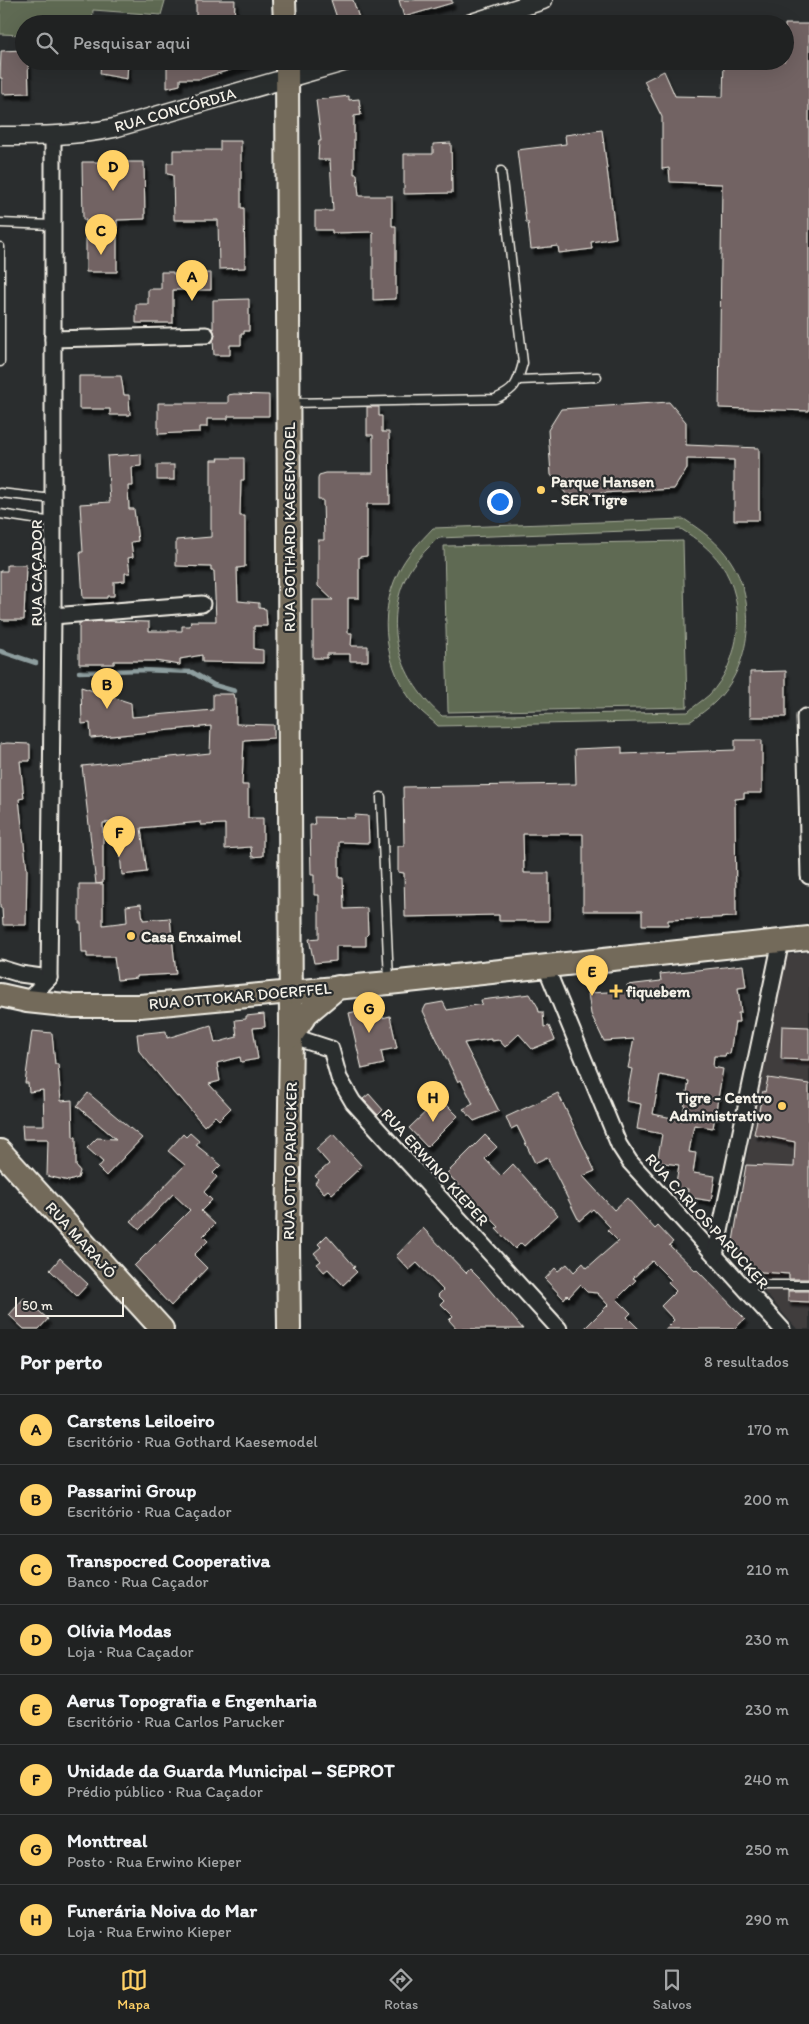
<!DOCTYPE html>
<html lang="pt">
<head>
<meta charset="utf-8">
<style>
  :root { --surface:#202222; --page:#2d2f2f; --text:#f1f3f6; --muted:#a2a4a5; --line:#3d3f40; --accent:#ffd166 }
  body { margin:0; font-family:Itim,sans-serif; background:var(--page); color:var(--text) }
  .scale { position:absolute; left:15px; bottom:12px; width:109px; box-sizing:border-box; padding-left:5px; border:2px solid #f4f1e8; border-top:0; font-size:14px; line-height:18px; white-space:nowrap; color:#f4f1e8; -webkit-text-stroke:4px #2a2d2e; paint-order:stroke }
  .you { position:absolute; left:499px; top:501px; width:18px; height:18px; margin:-12px; border:4px solid #fff; border-radius:50%; background:#1a73e8; box-shadow:0 0 0 8px #1a73e833 }
  .badge { display:grid; place-items:center; width:32px; height:32px; border-radius:50%; background:var(--accent); color:#111; font-size:16px; font-weight:700 }
  .pin { position:absolute; translate:-50% -41px; filter:drop-shadow(0 1px 2px #0008) }
  .pin::after { content:''; position:absolute; top:26px; width:18px; height:15px; background:inherit; clip-path:polygon(0 0,100% 0,50% 100%) }
  .list { margin:0; padding:0; list-style:none }
  h2 { display:flex; justify-content:space-between; align-items:center; height:65px; margin:0; padding:0 20px; font-size:21px }
  h2 small { font-size:16px; font-weight:400; color:var(--muted) }
  .list li { display:grid; grid-template-columns:32px 1fr auto; gap:15px; align-items:center; box-sizing:border-box; height:70px; padding:0 20px; border-top:1px solid var(--line) }
  .list b { display:block; font-size:19px; white-space:nowrap }
  .list p { margin:0; font-size:16px; white-space:nowrap; color:var(--muted) }
  .list em { font-size:16px; font-style:normal; color:var(--muted) }
  .icon { flex:none; width:28px; height:28px; fill:none; stroke:currentColor; stroke-width:2; stroke-linecap:round; stroke-linejoin:round }
  .map { position:relative; flex:none; width:809px; height:1329px; overflow:hidden }
  .search { position:absolute; background:var(--surface); box-shadow:0 5px 20px #0002; left:15px; right:15px; top:15px; height:55px; display:flex; align-items:center; gap:12px; box-sizing:border-box; padding:0 18px; border-radius:28px; color:var(--muted); font-size:19px }
  .sheet { height:625px; background:var(--surface) }
  nav { display:flex; justify-content:space-around; align-items:center; box-sizing:border-box; height:70px; border-top:1px solid var(--line); background:var(--surface); font-size:14px; color:var(--muted) }
  nav a { display:grid; justify-items:center; gap:2px }
  nav .on { color:var(--accent) }
  .map>svg:first-child { display:block }
  .built { fill:#403d3e }
  .green { fill:#5e6b52; stroke:#a9ae9d; fill-rule:evenodd }
  .lines { fill:none; stroke-linecap:round; stroke-linejoin:round }
  .stream { stroke:#8e9e9f; stroke-width:4.5 }
  .building { fill:#726363; stroke:#f4f1e8; fill-rule:evenodd; filter:url(#shadow) }
  .service-casing { stroke:#f4f1e8; stroke-width:11 }
  .minor-casing { stroke:#f4f1e8; stroke-width:19 }
  .tertiary-casing { stroke:#f4f1e8; stroke-width:21 }
  .primary-casing { stroke:#f4f1e8; stroke-width:26 }
  .service { stroke:#2a2d2e; stroke-width:8 }
  .minor { stroke:#2a2d2e; stroke-width:15 }
  .tertiary { stroke:#2a2d2e; stroke-width:18 }
  .primary { stroke:#736b5a; stroke-width:22 }
  .poi-dot { fill:#ffd166; stroke:#2a2d2e; stroke-width:2 }
  .labels { text-anchor:middle; dominant-baseline:central; stroke-width:4.5; stroke-linejoin:round; paint-order:stroke }
  .street-label { font-size:16px; fill:#f4f1e8; stroke:#2a2d2e }
  .poi-label { font-size:16px; font-weight:bold; fill:#f4f1e8; stroke:#2a2d2e; text-anchor:start }
</style>
</head>
<body>
<div class="map">
<svg width="809" height="1329" viewBox="0 0 809 1329">
  <defs>
    <filter id="shadow"><feDropShadow dx="3" dy="5.5" stdDeviation="1" flood-color="#0009"/></filter>
  </defs>
  <rect width="100%" height="100%" fill="#2a2d2e"/>
  <filter id="ink" filterUnits="userSpaceOnUse"><feTurbulence type="fractalNoise" baseFrequency=".02" numOctaves="2"/><feDisplacementMap in="SourceGraphic" scale="10" xChannelSelector="R" yChannelSelector="G"/><feConvolveMatrix kernelMatrix="1 2 1 2 8 2 1 2 1" color-interpolation-filters="sRGB"/></filter>
  <g filter="url(#ink)">
    <polygon class="built" points="809,952 809,1329 797,1329 735,1259 731,1247 781,963 790,954"/>
    <g class="green">
      <polygon points="0,0 165,0 165,1 161,15 93,10 92,24 24,24 24,35 0,34"/>
      <path d="M684 519C702 531 718 542 730 560 758 602 752 666 715 702 708 709 699 715 691 721L438 726C431 719 422 713 415 705 385 669 377 615 398 573 406 555 420 542 433 528ZM681 529C697 539 710 549 721 564 748 603 741 662 709 695 702 701 694 706 688 712L442 716C401 681 382 628 406 577 414 561 426 550 438 538Z"/>
      <polygon points="683,541 687,707 448,712 444,546"/>
    </g>
    <g class="lines">
      <g class="stream">
        <polyline points="0,651 36,663"/>
        <polyline points="79,672 142,670 192,672 214,685 235,691"/>
      </g>
    </g>
    <g class="building">
      <polygon points="196,0 235,0 234,24 196,24"/>
      <polygon points="331,0 353,0 361,24 339,24"/>
      <polygon points="399,0 452,0 452,3 404,17"/>
      <polygon points="785,24 809,24 809,411 719,408 722,184 670,182 669,168 662,169 662,117 644,81 664,71 675,96 723,97 724,61 785,61"/>
      <polygon points="24,50 24,61 28,61 29,93 2,94 2,78 0,78 1,51"/>
      <polygon points="101,61 128,61 127,79 100,74"/>
      <polygon points="167,61 250,61 250,64 200,79 180,79 180,85 167,88"/>
      <polygon points="349,96 349,100 359,99 361,115 354,116 354,174 357,174 359,196 392,196 392,226 396,226 396,299 373,300 373,232 332,233 332,230 315,230 315,211 333,211 330,160 318,160 319,141 321,141 316,100"/>
      <polygon points="602,130 616,238 591,242 592,249 559,253 558,246 531,249 528,222 526,222 517,150 566,144 565,135"/>
      <polygon points="220,141 241,141 241,208 244,208 245,268 219,269 218,220 174,220 173,175 167,174 167,163 173,163 173,150 220,150"/>
      <polygon points="451,143 452,193 404,194 404,154 433,154 433,144"/>
      <polygon points="82,162 144,162 145,219 117,220 117,272 86,272 86,220 83,220"/>
      <polygon points="161,272 173,272 173,274 211,273 211,290 173,290 173,323 136,323 136,304 148,304 148,289 161,289"/>
      <polygon points="249,299 249,331 244,331 244,334 241,334 241,345 230,345 230,355 214,355 213,340 215,335 213,329 213,300"/>
      <polygon points="79,376 121,376 124,395 129,395 130,415 110,415 110,409 79,409"/>
      <polygon points="234,394 269,395 269,416 228,416 228,419 207,419 207,427 200,427 200,432 158,434 158,403 228,403 228,395"/>
      <polygon points="669,402 686,422 686,445 759,448 759,520 734,520 734,460 687,459 687,468 674,489 567,495 551,475 548,430 561,409"/>
      <polygon points="367,407 379,407 379,416 382,416 382,432 389,432 390,504 367,504 367,556 359,557 359,598 348,598 348,633 352,633 351,646 368,646 368,661 350,661 350,654 327,654 327,658 313,658 313,600 333,600 318,586 318,540 324,540 323,500 318,500 318,479 319,475 326,473 373,473 373,435 367,435"/>
      <polygon points="141,454 141,466 132,467 133,486 128,486 129,509 134,509 138,541 131,542 133,557 128,558 130,573 125,573 125,581 114,582 114,596 107,596 107,598 83,598 80,552 83,552 80,504 110,502 107,456"/>
      <polygon points="218,458 244,458 244,480 241,480 240,516 245,516 245,567 237,568 238,601 259,603 259,608 266,609 267,626 254,626 254,649 263,650 263,663 202,662 202,655 180,659 180,665 155,661 114,661 114,664 79,664 79,623 102,621 149,622 149,631 182,631 182,626 190,626 191,621 216,621 214,571 211,571 211,567 176,566 176,540 211,537 211,460 219,460"/>
      <rect x="157" y="465" width="17" height="15"/>
      <polygon points="7,565 26,565 24,620 2,620 0,618 0,571 7,571"/>
      <polygon points="786,671 786,717 750,717 750,672"/>
      <polygon points="81,687 131,703 132,717 213,710 213,694 233,694 234,698 236,698 236,724 274,725 274,738 244,740 242,785 248,785 248,818 263,818 263,856 252,857 251,847 225,849 225,824 201,825 201,822 141,828 147,872 122,875 117,822 103,823 103,883 96,884 82,766 210,753 211,726 91,738 90,723 82,724"/>
      <polygon points="735,740 762,740 762,793 744,793 744,798 735,799 736,917 668,920 668,925 642,925 642,911 583,911 583,834 523,834 524,873 549,873 549,921 499,921 499,915 405,917 404,873 398,872 398,846 404,846 403,787 576,784 575,749 622,747 622,754 735,750"/>
      <polygon points="7,743 30,744 30,761 20,761 24,798 19,799 27,870 26,925 3,925 2,908 0,908 0,744"/>
      <polygon points="355,815 368,816 369,843 339,842 339,878 343,878 344,909 367,908 368,934 366,936 366,946 336,946 336,961 314,963 309,939 319,938 319,895 314,895 314,875 311,875 310,825 315,825 314,817 355,818"/>
      <polygon points="79,884 103,884 103,925 127,922 126,906 141,904 143,920 170,918 176,974 137,976 137,978 117,980 114,957 87,957 87,953 82,953 81,923 79,923"/>
      <path d="M743 965 746 987 738 988 741 1013H738L739 1022H735L730 1054 726 1053 725 1056H714L713 1067 723 1069 713 1128 694 1125 689 1152 696 1153 693 1173 715 1176 711 1201 687 1197 688 1189 675 1188 679 1165 657 1162 662 1134 637 1129 641 1104 626 1101 632 1069 628 1068 634 1039 604 1041 591 1014 588 993 628 991 627 985 661 981 660 974ZM660 1075 689 1081 682 1120 653 1114Z"/>
      <polygon points="530,994 538,1007 539,1012 543,1012 544,1027 549,1026 555,1040 532,1049 519,1034 505,1047 499,1040 491,1041 491,1039 464,1043 499,1111 474,1121 463,1109 473,1104 461,1080 458,1082 423,1011 426,1005 443,1002 447,1010 482,1004 481,1000"/>
      <polygon points="371,1008 374,1020 390,1016 397,1048 381,1051 384,1064 362,1069 349,1013"/>
      <polygon points="264,1014 265,1027 253,1028 258,1059 241,1062 240,1057 217,1063 220,1081 209,1084 231,1108 219,1120 215,1116 204,1126 179,1096 177,1097 139,1051 137,1034 166,1031 167,1038 211,1025 215,1043 237,1037 235,1020 246,1019 246,1016"/>
      <polygon points="782,1026 809,1027 809,1060 781,1059"/>
      <polygon points="32,1031 52,1033 55,1064 58,1064 61,1101 72,1100 73,1137 76,1137 76,1166 80,1171 78,1178 69,1181 47,1176 48,1139 23,1139 22,1125 44,1125 43,1090 29,1092 28,1083 25,1083"/>
      <polygon points="768,1078 809,1084 809,1279 789,1279 789,1274 748,1271 748,1259 736,1258 732,1247 746,1165 794,1167 795,1142 754,1134 763,1091 765,1092"/>
      <polygon points="88,1093 142,1138 106,1176 98,1168 103,1162 87,1148 97,1138 116,1139 77,1106"/>
      <polygon points="558,1093 595,1171 583,1176 614,1210 627,1198 655,1229 658,1226 673,1242 669,1245 696,1271 697,1270 745,1319 734,1329 665,1329 674,1320 661,1306 676,1291 668,1283 671,1280 652,1261 633,1278 636,1280 617,1299 631,1313 627,1317 639,1329 584,1329 608,1305 597,1293 587,1292 580,1285 569,1297 567,1295 564,1299 545,1279 555,1268 558,1271 567,1264 574,1272 583,1263 587,1268 618,1241 607,1230 610,1227 593,1209 579,1221 547,1157 535,1163 517,1126 511,1129 506,1117"/>
      <polygon points="369,1094 383,1110 378,1115 363,1099"/>
      <polygon points="440,1098 458,1116 427,1147 409,1128"/>
      <polygon points="190,1133 199,1141 196,1145 221,1165 213,1173 217,1177 204,1192 212,1200 201,1211 215,1224 203,1236 208,1241 194,1255 207,1268 171,1306 134,1266 190,1210 173,1194 140,1229 131,1221 185,1165 168,1151 183,1134 186,1137"/>
      <polygon points="333,1134 362,1166 332,1194 328,1190 324,1193 315,1183 318,1179 315,1176 329,1164 316,1149"/>
      <polygon points="485,1135 497,1147 485,1159 501,1176 513,1164 558,1215 524,1246 521,1243 515,1249 496,1229 499,1227 447,1173"/>
      <polygon points="423,1228 466,1273 470,1269 482,1281 523,1329 457,1329 449,1320 453,1316 441,1304 444,1301 438,1295 443,1290 417,1263 409,1270 396,1256"/>
      <polygon points="327,1235 355,1267 353,1268 357,1272 343,1285 328,1269 324,1272 317,1264 321,1261 314,1253 321,1247 318,1244"/>
      <polygon points="60,1258 88,1284 77,1296 50,1270"/>
      <polygon points="788,1291 809,1291 809,1302 788,1301"/>
      <polygon points="24,1298 48,1319 39,1329 24,1329 9,1315"/>
    </g>
    <g class="lines">
      <defs>
        <g id="service">
          <polyline points="0,223 53,225"/>
          <polyline points="0,247 0,362"/>
          <polyline points="518,380 597,377"/>
          <path d="M291 403 495 399C515 390 517 385 523 363L501 171"/>
          <polyline points="0,493 53,499"/>
          <polyline points="0,514 53,522"/>
          <polyline points="381,797 389,981"/>
          <polyline points="743,1285 809,1285"/>
        </g>
        <g id="minor">
          <polyline points="53,339 206,335"/>
          <polyline points="53,616 202,604"/>
          <polyline points="805,717 809,876"/>
          <polyline points="545,965 619,1145 630,1162 782,1329"/>
          <polyline points="0,968 20,974 49,978"/>
          <polyline points="27,1001 49,978 53,616 53,136"/>
          <polyline points="291,1036 331,1049 339,1078 353,1102 559,1329"/>
          <polyline points="715,1255 781,941"/>
        </g>
        <g id="tertiary">
          <polyline points="469,24 543,0"/>
          <path d="M0 136C39 136 76 136 114 128L347 61"/>
        </g>
        <g id="primary">
          <polyline points="284,0 285,24"/>
          <polyline points="287,61 291,1036 288,1242 289,1329"/>
          <polyline points="0,995 27,1001 74,1006 140,1006 389,983 809,938"/>
          <polyline points="291,1036 307,1013 338,987"/>
          <polyline points="0,1151 162,1329"/>
        </g>
      </defs>
      <use href="#service" class="service-casing"/>
      <use href="#minor" class="minor-casing"/>
      <use href="#tertiary" class="tertiary-casing"/>
      <use href="#primary" class="primary-casing"/>
      <use href="#service" class="service"/>
      <use href="#minor" class="minor"/>
      <use href="#tertiary" class="tertiary"/>
      <use href="#primary" class="primary"/>
    </g>
  </g>
  <g class="poi-dot">
    <circle cx="541" cy="490" r="5"/>
    <circle cx="131" cy="936" r="5"/>
    <path d="M613.5 983.5h5v5h5v5h-5v5h-5v-5h-5v-5h5z"/>
    <circle cx="782" cy="1106" r="5"/>
  </g>
  <g class="labels">
    <g class="street-label">
      <text transform="translate(175 110) rotate(-16)">RUA CONCÓRDIA</text>
      <text transform="translate(289 527) rotate(-90)">RUA GOTHARD KAESEMODEL</text>
      <text transform="translate(36 573) rotate(-90)">RUA CAÇADOR</text>
      <text transform="translate(240 996) rotate(-5)">RUA OTTOKAR DOERFFEL</text>
      <text transform="translate(290 1161) rotate(-89)">RUA OTTO PARUCKER</text>
      <text transform="translate(435 1167) rotate(48)">RUA ERWINO KIEPER</text>
      <text transform="translate(707 1221) rotate(48)">RUA CARLOS PARUCKER</text>
      <text transform="translate(81 1240) rotate(48)">RUA MARAJÓ</text>
    </g>
    <g class="poi-label">
      <text x="551" y="481">Parque Hansen<tspan x="551" dy="18">- SER Tigre</tspan></text>
      <text x="141" y="936">Casa Enxaimel</text>
      <text x="626" y="991">fiquebem</text>
      <text x="772" y="1097" text-anchor="end">Tigre - Centro<tspan x="772" dy="18">Administrativo</tspan></text>
    </g>
  </g>
</svg>
<div class="scale">50 m</div>
<div class="you"></div>
<div class="pin badge" style="left:192px;top:301px">A</div>
<div class="pin badge" style="left:107px;top:709px">B</div>
<div class="pin badge" style="left:101px;top:255px">C</div>
<div class="pin badge" style="left:113px;top:191px">D</div>
<div class="pin badge" style="left:592px;top:996px">E</div>
<div class="pin badge" style="left:119px;top:857px">F</div>
<div class="pin badge" style="left:369px;top:1033px">G</div>
<div class="pin badge" style="left:433px;top:1122px">H</div>
<div class="search"><svg class="icon" aria-label="search" viewBox="0 0 24 24"><circle cx="10" cy="10" r="6"/><path d="M15 15l6 6"/></svg>Pesquisar aqui</div>
</div>
<section class="sheet">
<h2>Por perto<small>8 resultados</small></h2>
<ul class="list">
<li><span class="badge">A</span><div><b>Carstens Leiloeiro</b><p>Escritório · Rua Gothard Kaesemodel</p></div><em>170 m</em></li>
<li><span class="badge">B</span><div><b>Passarini Group</b><p>Escritório · Rua Caçador</p></div><em>200 m</em></li>
<li><span class="badge">C</span><div><b>Transpocred Cooperativa</b><p>Banco · Rua Caçador</p></div><em>210 m</em></li>
<li><span class="badge">D</span><div><b>Olívia Modas</b><p>Loja · Rua Caçador</p></div><em>230 m</em></li>
<li><span class="badge">E</span><div><b>Aerus Topografia e Engenharia</b><p>Escritório · Rua Carlos Parucker</p></div><em>230 m</em></li>
<li><span class="badge">F</span><div><b>Unidade da Guarda Municipal – SEPROT</b><p>Prédio público · Rua Caçador</p></div><em>240 m</em></li>
<li><span class="badge">G</span><div><b>Monttreal</b><p>Posto · Rua Erwino Kieper</p></div><em>250 m</em></li>
<li><span class="badge">H</span><div><b>Funerária Noiva do Mar</b><p>Loja · Rua Erwino Kieper</p></div><em>290 m</em></li>
</ul>
</section>
<nav>
<a class="on"><svg class="icon" aria-label="map" viewBox="0 0 24 24"><path d="M3 6l6-2 6 2 6-2v14l-6 2-6-2-6 2zM9 4v14M15 6v14"/></svg>Mapa</a>
<a><svg class="icon" aria-label="directions" viewBox="0 0 24 24"><path d="M12 3l9 9-9 9-9-9zM9 14v-3h6M13 9l2 2-2 2"/></svg>Rotas</a>
<a><svg class="icon" aria-label="saved" viewBox="0 0 24 24"><path d="M7 4h10v16l-5-4-5 4z"/></svg>Salvos</a>
</nav>
</body>
</html>
